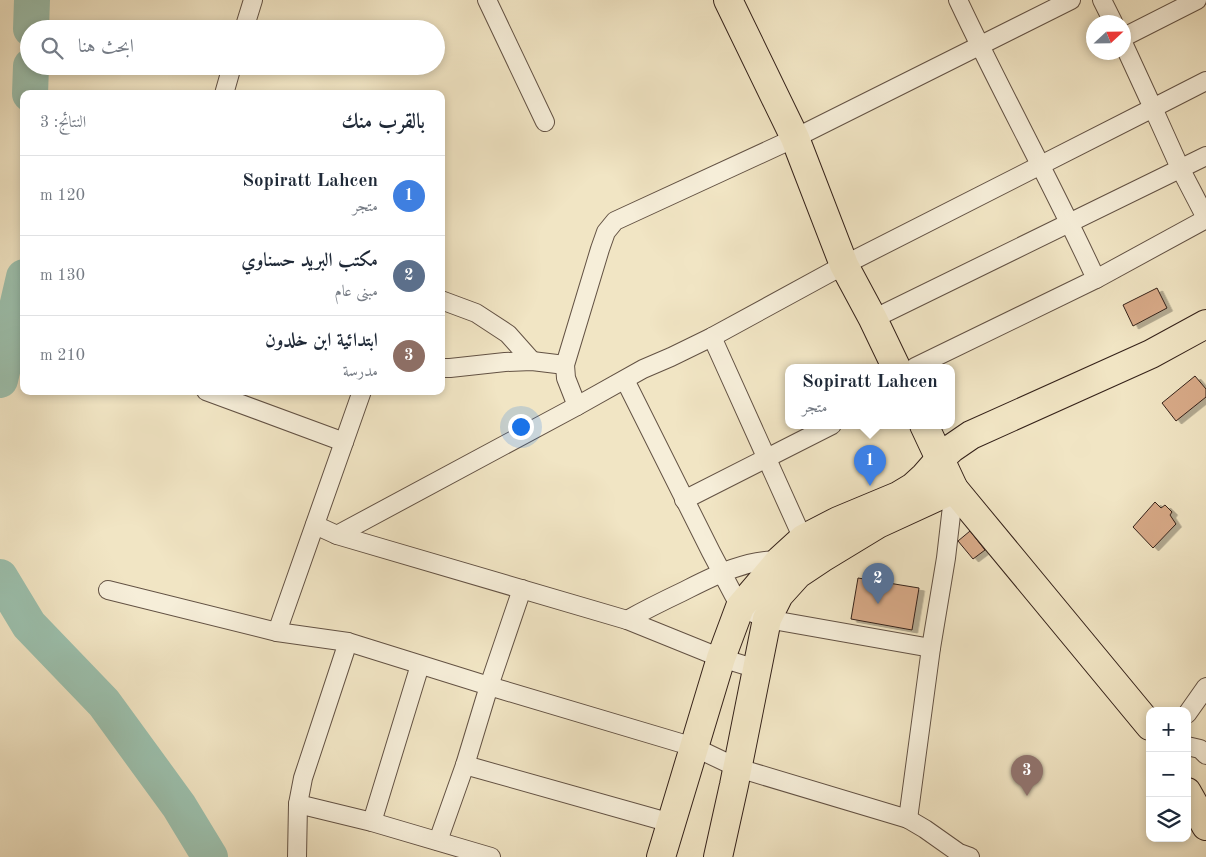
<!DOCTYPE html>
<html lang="ar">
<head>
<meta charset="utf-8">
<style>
  :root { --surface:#fff; --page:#f6f6f7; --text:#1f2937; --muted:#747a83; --line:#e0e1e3; --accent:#8f2418 }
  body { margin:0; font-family:"Old Standard TT",Amiri,serif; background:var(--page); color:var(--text); direction:rtl }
  .controls { position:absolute; right:15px; bottom:15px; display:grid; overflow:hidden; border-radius:10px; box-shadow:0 2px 8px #0003 }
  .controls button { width:45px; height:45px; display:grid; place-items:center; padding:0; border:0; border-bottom:1px solid var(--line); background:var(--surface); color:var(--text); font:25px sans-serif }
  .compass { position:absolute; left:1086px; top:15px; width:45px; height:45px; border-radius:50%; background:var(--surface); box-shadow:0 2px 8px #0003; rotate:68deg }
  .you { position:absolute; left:520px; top:426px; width:18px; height:18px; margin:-12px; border:4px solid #fff; border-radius:50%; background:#1a73e8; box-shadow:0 0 0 8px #1a73e833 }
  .badge { display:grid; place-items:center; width:32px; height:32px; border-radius:50%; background:var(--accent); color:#fff; font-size:16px; font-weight:700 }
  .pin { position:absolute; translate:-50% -41px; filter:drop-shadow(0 1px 2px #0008) }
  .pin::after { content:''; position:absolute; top:26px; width:18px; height:15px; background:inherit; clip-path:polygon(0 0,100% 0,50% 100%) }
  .popup { position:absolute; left:785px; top:364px; width:170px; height:65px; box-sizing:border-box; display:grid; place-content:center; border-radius:10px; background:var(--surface); filter:drop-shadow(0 1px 4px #0005); font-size:16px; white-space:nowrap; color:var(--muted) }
  .popup b { font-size:19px; color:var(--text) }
  .popup::after { content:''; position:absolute; left:50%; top:100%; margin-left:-10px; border:10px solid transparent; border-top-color:var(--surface) }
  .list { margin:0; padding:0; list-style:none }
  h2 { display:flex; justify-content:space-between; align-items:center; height:65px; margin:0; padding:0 20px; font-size:21px }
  h2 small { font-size:16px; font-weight:400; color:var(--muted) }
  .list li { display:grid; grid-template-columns:32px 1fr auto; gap:15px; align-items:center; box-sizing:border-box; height:80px; padding:0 20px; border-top:1px solid var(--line) }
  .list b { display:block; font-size:19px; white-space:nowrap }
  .list p { margin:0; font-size:16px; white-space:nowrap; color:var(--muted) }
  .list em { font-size:16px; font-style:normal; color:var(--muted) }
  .icon { flex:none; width:28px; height:28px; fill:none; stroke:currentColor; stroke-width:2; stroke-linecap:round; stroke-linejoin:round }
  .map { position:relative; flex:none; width:1206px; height:857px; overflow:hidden; direction:ltr }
  .search { position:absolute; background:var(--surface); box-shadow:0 2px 8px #0003; left:20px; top:20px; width:425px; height:55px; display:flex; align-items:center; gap:12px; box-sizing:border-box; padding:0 18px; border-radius:28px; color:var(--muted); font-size:19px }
  .panel { position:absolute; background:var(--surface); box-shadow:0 2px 8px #0003; left:20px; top:90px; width:425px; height:305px; border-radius:10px; direction:rtl }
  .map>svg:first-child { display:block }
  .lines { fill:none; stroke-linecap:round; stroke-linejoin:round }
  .river { stroke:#9cc0ad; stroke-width:36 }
  .building { fill:#d8aa88; stroke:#342119; filter:url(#shadow) }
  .minor-casing { stroke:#635244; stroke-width:20 }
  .primary-casing { stroke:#342119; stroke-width:30 }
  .minor { stroke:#f6eed9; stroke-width:18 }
  .primary { stroke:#f1e5c4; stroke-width:28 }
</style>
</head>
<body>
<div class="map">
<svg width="1206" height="857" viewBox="0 0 1206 857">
  <defs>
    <filter id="shadow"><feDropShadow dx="5.5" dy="3" stdDeviation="0" flood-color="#0004"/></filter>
  </defs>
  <rect width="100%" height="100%" fill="#f1e5c4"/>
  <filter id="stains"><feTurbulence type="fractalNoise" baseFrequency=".004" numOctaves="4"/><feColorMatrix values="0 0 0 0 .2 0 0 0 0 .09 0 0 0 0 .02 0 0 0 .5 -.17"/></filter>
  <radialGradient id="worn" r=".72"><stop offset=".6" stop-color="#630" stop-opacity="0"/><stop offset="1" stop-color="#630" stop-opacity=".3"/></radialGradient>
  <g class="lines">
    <g class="river">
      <polyline points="31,29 32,0"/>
      <polyline points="30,94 31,66"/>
      <polyline points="0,380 24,277"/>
      <polyline points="0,577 29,625 104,703 179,806 210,857"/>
    </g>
  </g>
  <g class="building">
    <polygon points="1157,288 1167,308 1133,326 1123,305"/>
    <polygon points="1195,376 1206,389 1206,397 1176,421 1162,403"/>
    <polygon points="1155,502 1161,508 1165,505 1172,512 1170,515 1176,524 1153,548 1133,527"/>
    <polygon points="970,531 985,550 973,559 958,541"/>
    <polygon points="858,578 919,588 912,630 851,619"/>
  </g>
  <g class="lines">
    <defs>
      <g id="minor">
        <polyline points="487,0 545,122"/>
        <polyline points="1102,0 1113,22"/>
        <polyline points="244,29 253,0"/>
        <polyline points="1124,37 1197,0"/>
        <polyline points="1124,45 1153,108 1206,81"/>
        <polyline points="224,94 232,66"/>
        <polyline points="1096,279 1206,219"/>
        <polyline points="441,300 476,313 508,334 532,361"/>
        <polyline points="873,319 1206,156"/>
        <polyline points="712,337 803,539"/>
        <path d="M915 367 1096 279C1053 185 1002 94 958 0"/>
        <polyline points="441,368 450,368 505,362 532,361 565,365"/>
        <polyline points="625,380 711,552 740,607 767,619 931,648"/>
        <polyline points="206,391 344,442"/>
        <polyline points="577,406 566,378 565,365 600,249 606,232 615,221 795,138 1071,0"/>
        <polyline points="684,500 832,425"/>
        <polyline points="315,525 337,535 627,620 721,658 757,669"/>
        <polyline points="337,535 577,406 643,369 671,357 712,337 844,265 1153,108 1180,168 1206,218"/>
        <polyline points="108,590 277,632 348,642 489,686 694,747 738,768 908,819 925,829 959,853 970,857"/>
        <path d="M627 620C645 610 663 601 682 592 714 576 743 560 780 560"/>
        <polyline points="277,632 362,391"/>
        <polyline points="1187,714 1206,687"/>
        <polyline points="1187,746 1200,749 1206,755"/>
        <polyline points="465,765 671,823"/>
        <polyline points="298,804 372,822 491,857"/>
        <polyline points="908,819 931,648 946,558 954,489"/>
        <polyline points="372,822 420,665"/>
        <polyline points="438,841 465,765 489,686 522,589"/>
        <polyline points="297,857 298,804 303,778 348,642"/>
      </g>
      <g id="primary">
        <polyline points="728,0 795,138 844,265 873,319 896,367"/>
        <polyline points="924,425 954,489 1150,726"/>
        <polyline points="1187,792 1206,826"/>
        <polyline points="661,857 721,658 740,607 780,560 803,539 838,521 898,496 913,487 925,476 939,460 952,448 971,435 1151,354 1206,324"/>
        <polyline points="718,857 734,785 767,619 779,595 798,574 822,558 878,524 954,489"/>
      </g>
    </defs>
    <use href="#minor" class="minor-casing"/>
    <use href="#primary" class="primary-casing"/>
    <use href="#minor" class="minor"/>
    <use href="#primary" class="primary"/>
  </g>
  <rect width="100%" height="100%" filter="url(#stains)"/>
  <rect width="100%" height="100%" fill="url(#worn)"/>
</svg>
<div class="controls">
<button>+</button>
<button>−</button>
<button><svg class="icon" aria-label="layers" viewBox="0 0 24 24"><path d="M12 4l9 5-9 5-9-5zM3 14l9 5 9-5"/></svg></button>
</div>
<svg class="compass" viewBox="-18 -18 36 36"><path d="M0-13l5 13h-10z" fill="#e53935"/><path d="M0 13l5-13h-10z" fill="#747a83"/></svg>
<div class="you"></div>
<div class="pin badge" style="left:870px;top:486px;background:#3f7fe0">1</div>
<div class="popup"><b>Sopiratt Lahcen</b>متجر</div>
<div class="pin badge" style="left:878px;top:604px;background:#5c6f8a">2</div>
<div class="pin badge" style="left:1027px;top:796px;background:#8d6e63">3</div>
<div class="search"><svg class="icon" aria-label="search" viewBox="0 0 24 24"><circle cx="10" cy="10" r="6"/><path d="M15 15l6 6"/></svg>ابحث هنا</div>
<section class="panel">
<h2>بالقرب منك<small>النتائج: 3</small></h2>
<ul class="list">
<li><span class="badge" style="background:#3f7fe0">1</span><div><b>Sopiratt Lahcen</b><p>متجر</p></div><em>120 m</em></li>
<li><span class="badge" style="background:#5c6f8a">2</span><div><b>مكتب البريد حسناوي</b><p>مبنى عام</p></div><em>130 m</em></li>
<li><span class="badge" style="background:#8d6e63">3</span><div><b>ابتدائية ابن خلدون</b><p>مدرسة</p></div><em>210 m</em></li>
</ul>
</section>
</div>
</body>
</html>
